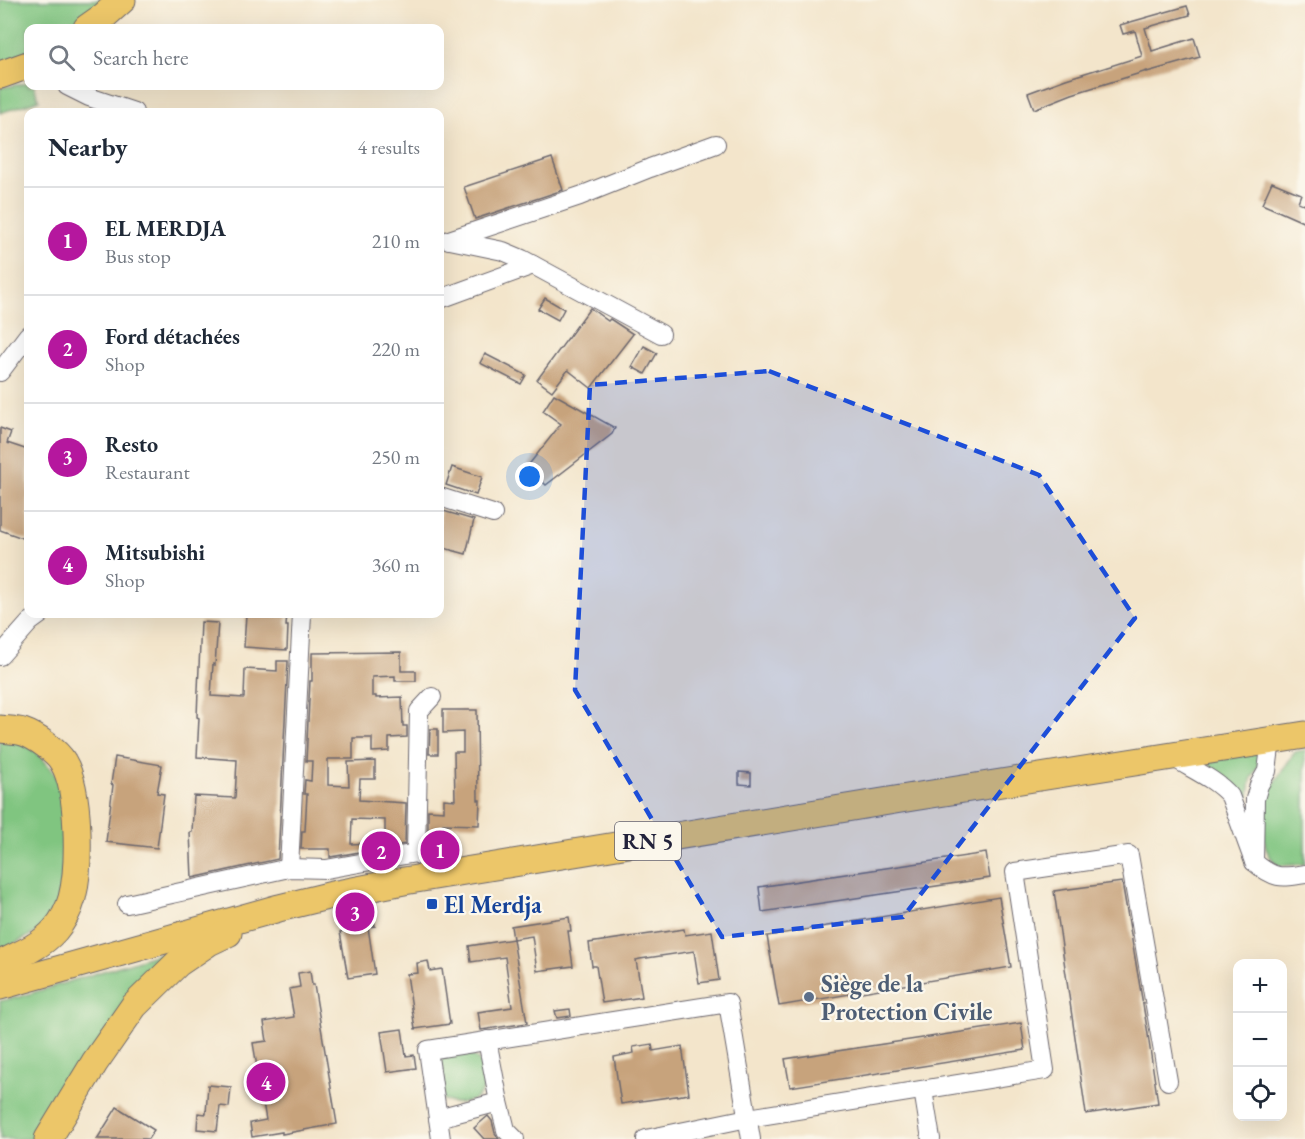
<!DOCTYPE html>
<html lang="en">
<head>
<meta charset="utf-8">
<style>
  :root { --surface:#fff; --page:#f6f6f7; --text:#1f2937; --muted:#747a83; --line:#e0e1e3; --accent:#b5179e }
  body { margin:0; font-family:"EB Garamond",serif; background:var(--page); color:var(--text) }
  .controls { position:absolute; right:18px; bottom:18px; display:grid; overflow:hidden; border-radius:12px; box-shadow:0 6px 24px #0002 }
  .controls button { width:54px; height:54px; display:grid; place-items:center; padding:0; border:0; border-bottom:2px solid var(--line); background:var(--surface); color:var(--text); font:30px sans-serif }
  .you { position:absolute; left:530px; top:477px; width:21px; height:21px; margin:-15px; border:4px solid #fff; border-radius:50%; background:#1a73e8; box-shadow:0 0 0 9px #1a73e833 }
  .badge { display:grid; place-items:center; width:39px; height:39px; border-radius:50%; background:var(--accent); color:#fff; font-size:20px; font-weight:700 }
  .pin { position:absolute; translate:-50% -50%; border:3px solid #fff; box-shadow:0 2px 6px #0006 }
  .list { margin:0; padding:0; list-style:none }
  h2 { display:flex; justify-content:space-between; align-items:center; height:78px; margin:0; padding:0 24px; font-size:26px }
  h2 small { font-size:20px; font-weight:400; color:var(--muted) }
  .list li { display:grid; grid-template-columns:39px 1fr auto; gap:18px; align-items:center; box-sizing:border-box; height:108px; padding:0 24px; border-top:2px solid var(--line) }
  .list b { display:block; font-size:22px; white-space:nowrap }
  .list p { margin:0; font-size:20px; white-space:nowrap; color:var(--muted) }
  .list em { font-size:20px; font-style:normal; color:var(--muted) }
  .icon { flex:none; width:33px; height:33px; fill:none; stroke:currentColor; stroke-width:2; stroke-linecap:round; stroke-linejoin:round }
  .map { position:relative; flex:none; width:1305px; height:1139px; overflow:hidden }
  .search { position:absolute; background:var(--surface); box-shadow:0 6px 24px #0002; left:24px; top:24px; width:420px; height:66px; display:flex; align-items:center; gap:15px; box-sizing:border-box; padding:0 21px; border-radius:12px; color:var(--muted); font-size:22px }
  .panel { position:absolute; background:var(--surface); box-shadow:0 6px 24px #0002; left:24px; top:108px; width:420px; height:510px; border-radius:12px }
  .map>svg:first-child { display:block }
  .green { fill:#80c580; stroke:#51745e; stroke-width:1.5 }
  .building { fill:#c7a37c; fill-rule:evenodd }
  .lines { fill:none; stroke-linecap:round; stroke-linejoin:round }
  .minor-casing { stroke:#6b666d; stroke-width:20 }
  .highway-casing { stroke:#6b666d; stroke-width:29 }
  .minor { stroke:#fff; stroke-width:18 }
  .highway { stroke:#ecc669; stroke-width:27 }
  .marked { fill:#1d4ed8; fill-opacity:0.2; stroke:#1d4ed8; stroke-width:4.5; stroke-dasharray:12 8; stroke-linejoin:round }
  .transit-dot { fill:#1a4fb4; stroke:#fbf7ec; stroke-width:2 }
  .service-dot { fill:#5c6f8a; stroke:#fbf7ec; stroke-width:2 }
  .labels { text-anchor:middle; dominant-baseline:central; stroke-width:4.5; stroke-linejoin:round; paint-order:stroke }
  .shield { fill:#fbf7ec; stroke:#636270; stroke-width:1.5 }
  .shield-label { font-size:22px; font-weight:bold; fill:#22223b }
  .transit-label { font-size:24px; font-weight:bold; fill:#164399; stroke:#fbf7ec; text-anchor:start }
  .service-label { font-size:24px; font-weight:bold; fill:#4e5e75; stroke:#fbf7ec; text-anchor:start }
</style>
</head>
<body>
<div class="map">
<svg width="1305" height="1139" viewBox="0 0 1305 1139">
  <rect width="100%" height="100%" fill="#fbf7ec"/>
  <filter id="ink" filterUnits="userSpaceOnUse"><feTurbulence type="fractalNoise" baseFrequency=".0167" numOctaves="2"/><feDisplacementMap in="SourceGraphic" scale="12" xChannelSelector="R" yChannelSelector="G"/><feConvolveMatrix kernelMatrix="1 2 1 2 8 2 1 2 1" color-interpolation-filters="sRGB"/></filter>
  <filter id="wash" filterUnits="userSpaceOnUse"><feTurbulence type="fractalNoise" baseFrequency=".008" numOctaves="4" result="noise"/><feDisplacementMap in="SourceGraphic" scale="24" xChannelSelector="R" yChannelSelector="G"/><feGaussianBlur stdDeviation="1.35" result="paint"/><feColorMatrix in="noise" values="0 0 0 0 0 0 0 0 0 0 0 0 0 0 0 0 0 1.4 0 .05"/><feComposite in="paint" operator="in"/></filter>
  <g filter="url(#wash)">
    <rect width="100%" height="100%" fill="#f3e5cb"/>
    <g class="green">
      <polygon points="0,0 106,0 73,28 28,28 28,52 0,64"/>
      <polygon points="28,83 28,86 34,86 39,100 0,113 0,88"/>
      <polygon points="0,738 12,738 36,751 56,775 63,803 63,860 61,893 56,910 41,930 0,951"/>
      <path d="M1305 750V864L1279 866C1269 857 1266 852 1264 838 1263 832 1261 825 1261 819 1261 800 1284 768 1295 752Z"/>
      <polygon points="1259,752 1262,759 1251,780 1249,796 1240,799 1232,784 1211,768 1208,761"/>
      <polygon points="178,948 40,1139 0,1139 0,1001 19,997"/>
      <path d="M462 1051C480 1056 493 1074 482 1092 480 1094 477 1098 475 1099 472 1101 469 1101 466 1102 456 1104 452 1104 443 1100L437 1062 448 1053Z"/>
    </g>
    <g id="blocks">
      <g class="building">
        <polygon points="1187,6 1190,15 1145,28 1152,51 1194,38 1200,57 1147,72 1147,71 1072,94 1034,109 1028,93 1066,79 1098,69 1098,70 1142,56 1135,31 1123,34 1120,25"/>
        <polygon points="552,158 563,190 475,219 464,187"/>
        <polygon points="1272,182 1301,194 1298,202 1305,205 1305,223 1262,204"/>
        <polygon points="545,298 564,309 558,320 538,309"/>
        <polygon points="590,308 608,321 610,319 633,334 591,388 568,370 552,391 537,380"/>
        <polygon points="644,346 657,353 645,374 632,367"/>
        <polygon points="485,354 526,375 521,384 480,363"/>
        <polygon points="554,394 615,428 612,434 546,485 527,467 561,424 543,411"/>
        <polygon points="0,428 11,432 7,443 28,450 28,540 0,530"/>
        <polygon points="452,467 482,477 476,495 446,485"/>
        <polygon points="440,510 474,520 466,554 440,547"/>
        <polygon points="246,614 287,614 286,626 288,626 287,650 244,647"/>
        <polygon points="201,622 218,623 215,665 213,664 211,696 244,698 245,669 277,671 277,661 288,661 278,859 192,878 190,832 192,832 194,796 235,798 237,760 197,757 199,718 197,717 198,690"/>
        <path d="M401 652V671H416V681H395V676L372 677V696H376V698L402 697 403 726H407V737L389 738V751L372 752V738H353V759H328V785L349 786 348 762 375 761V779H360L359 800 406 803 405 844 330 857V849H301L302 831H305L307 794H304L305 780 311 781 312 761H306L310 681H312V653ZM352 819 385 820V842L351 844Z"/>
        <polygon points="443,710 477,710 478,800 480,800 479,825 443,824 443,833 428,832 428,810 444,811 444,799 455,800 454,752 463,752 463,732 443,733"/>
        <polygon points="430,729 438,729 438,754 429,754"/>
        <polygon points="115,757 162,765 157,793 164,794 157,848 106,842 113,785 111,784"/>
        <polygon points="739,772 751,773 751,785 739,784"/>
        <polygon points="986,853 990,878 762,912 759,887"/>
        <polygon points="1122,882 1147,1028 1158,1103 1086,1114 1054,891"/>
        <polygon points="999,897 1011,967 779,1006 767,936"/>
        <polygon points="369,907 370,914 373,914 375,926 368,927 375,974 348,978 340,932 343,931 340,912"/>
        <polygon points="569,917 571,931 568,931 573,966 537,971 532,936 513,939 511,926"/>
        <polygon points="684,929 685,935 712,931 719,980 699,983 694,951 640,959 636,960 642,997 602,1003 596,966 592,966 589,943"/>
        <polygon points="513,939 527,1023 481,1030 478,1012 512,1007 505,957 471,962 469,946"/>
        <polygon points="428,961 430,971 442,969 450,1024 415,1029 407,974 418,973 417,963"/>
        <polygon points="310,971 312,985 314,985 337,1124 282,1134 282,1132 252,1137 250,1123 266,1120 253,1043 267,1041 264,1022 294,1017 289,989 300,987 298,973"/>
        <polygon points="570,1009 571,1016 557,1018 555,1011"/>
        <polygon points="1021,1023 1025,1050 790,1087 785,1059"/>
        <polygon points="402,1029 406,1056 414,1055 416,1068 387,1072 381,1032"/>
        <polygon points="652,1044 653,1051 682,1046 689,1094 621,1104 614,1057 634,1053 633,1047"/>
        <polygon points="208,1085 231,1087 229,1107 220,1106 217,1131 197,1129 198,1113 206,1114"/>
        <polygon points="117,1107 154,1130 148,1139 97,1139"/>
        <polygon points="488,1116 492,1121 495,1133 499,1139 484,1139 474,1128"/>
      </g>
    </g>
  </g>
  <g filter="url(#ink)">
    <use href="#blocks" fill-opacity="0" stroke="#6b666d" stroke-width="1.5"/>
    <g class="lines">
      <defs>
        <g id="minor">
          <polyline points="67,86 89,97 134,112"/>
          <polyline points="449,240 580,196 650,168 716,144"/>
          <polyline points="450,240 503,251 522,259 661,334"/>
          <polyline points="440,299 533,265"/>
          <polyline points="0,372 28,335"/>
          <polyline points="440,497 493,514"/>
          <polyline points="0,656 30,622 41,614"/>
          <path d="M1171 756C1189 768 1216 779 1230 796L1254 862 1255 799 1259 785 1267 771 1271 740"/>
          <polyline points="416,853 419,711 432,697"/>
          <path d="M1254 862C1274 879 1280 878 1305 874"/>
          <polyline points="289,868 302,614"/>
          <polyline points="127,904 289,868 326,869 416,853 430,861"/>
          <polyline points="487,1040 499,1102 506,1130 515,1139"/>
          <polyline points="923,1090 931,1139"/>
          <polyline points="438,1118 499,1102"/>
          <polyline points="441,1139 428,1050 728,1003 751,1139"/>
          <polyline points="646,1139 748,1118 1045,1070 1015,872 1129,855 1168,1081"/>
        </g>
        <g id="highway">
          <polyline points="87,28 104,16 122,0"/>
          <polyline points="0,75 28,65"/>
          <path d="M0 729C7 730 16 730 23 732 35 736 57 751 63 762 80 790 80 867 72 898 69 909 62 922 55 930 40 947 19 955 0 964"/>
          <polyline points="0,986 279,908 332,895 404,881 913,797 1305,735"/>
          <polyline points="48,1139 95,1062 134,1006 178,963 209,942 228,933"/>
        </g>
      </defs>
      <use href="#minor" class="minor-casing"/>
      <use href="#highway" class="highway-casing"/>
      <use href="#minor" class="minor"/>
      <use href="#highway" class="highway"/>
    </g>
  </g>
  <path class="marked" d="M769 371 1039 475 1135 618 903 917 722 937 575 690 590 385Z"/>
  <rect class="transit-dot" x="426" y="898" width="12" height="12" rx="3"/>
  <circle class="service-dot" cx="809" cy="997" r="6"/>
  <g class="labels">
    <rect class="shield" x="615" y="822" width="66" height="38" rx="4.5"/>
    <g class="shield-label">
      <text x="648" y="841">RN 5</text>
    </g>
    <g class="transit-label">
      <text x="444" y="904">El Merdja</text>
    </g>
    <g class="service-label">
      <text x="821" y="983">Siège de la<tspan x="821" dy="28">Protection Civile</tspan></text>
    </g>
  </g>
</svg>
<div class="controls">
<button>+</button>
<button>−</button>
<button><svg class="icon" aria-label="locate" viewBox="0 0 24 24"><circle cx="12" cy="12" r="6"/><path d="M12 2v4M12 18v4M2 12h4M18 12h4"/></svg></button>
</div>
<div class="you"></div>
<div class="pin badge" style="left:440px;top:850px">1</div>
<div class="pin badge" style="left:381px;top:851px">2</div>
<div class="pin badge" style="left:355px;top:912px">3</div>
<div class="pin badge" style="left:266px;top:1082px">4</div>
<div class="search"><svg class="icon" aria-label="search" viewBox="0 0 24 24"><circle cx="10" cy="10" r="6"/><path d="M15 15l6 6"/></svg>Search here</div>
<section class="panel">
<h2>Nearby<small>4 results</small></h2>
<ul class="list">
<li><span class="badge">1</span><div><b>EL MERDJA</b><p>Bus stop</p></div><em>210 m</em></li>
<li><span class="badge">2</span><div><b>Ford détachées</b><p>Shop</p></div><em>220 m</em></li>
<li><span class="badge">3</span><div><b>Resto</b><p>Restaurant</p></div><em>250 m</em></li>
<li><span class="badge">4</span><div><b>Mitsubishi</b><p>Shop</p></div><em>360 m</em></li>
</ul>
</section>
</div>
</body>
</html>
